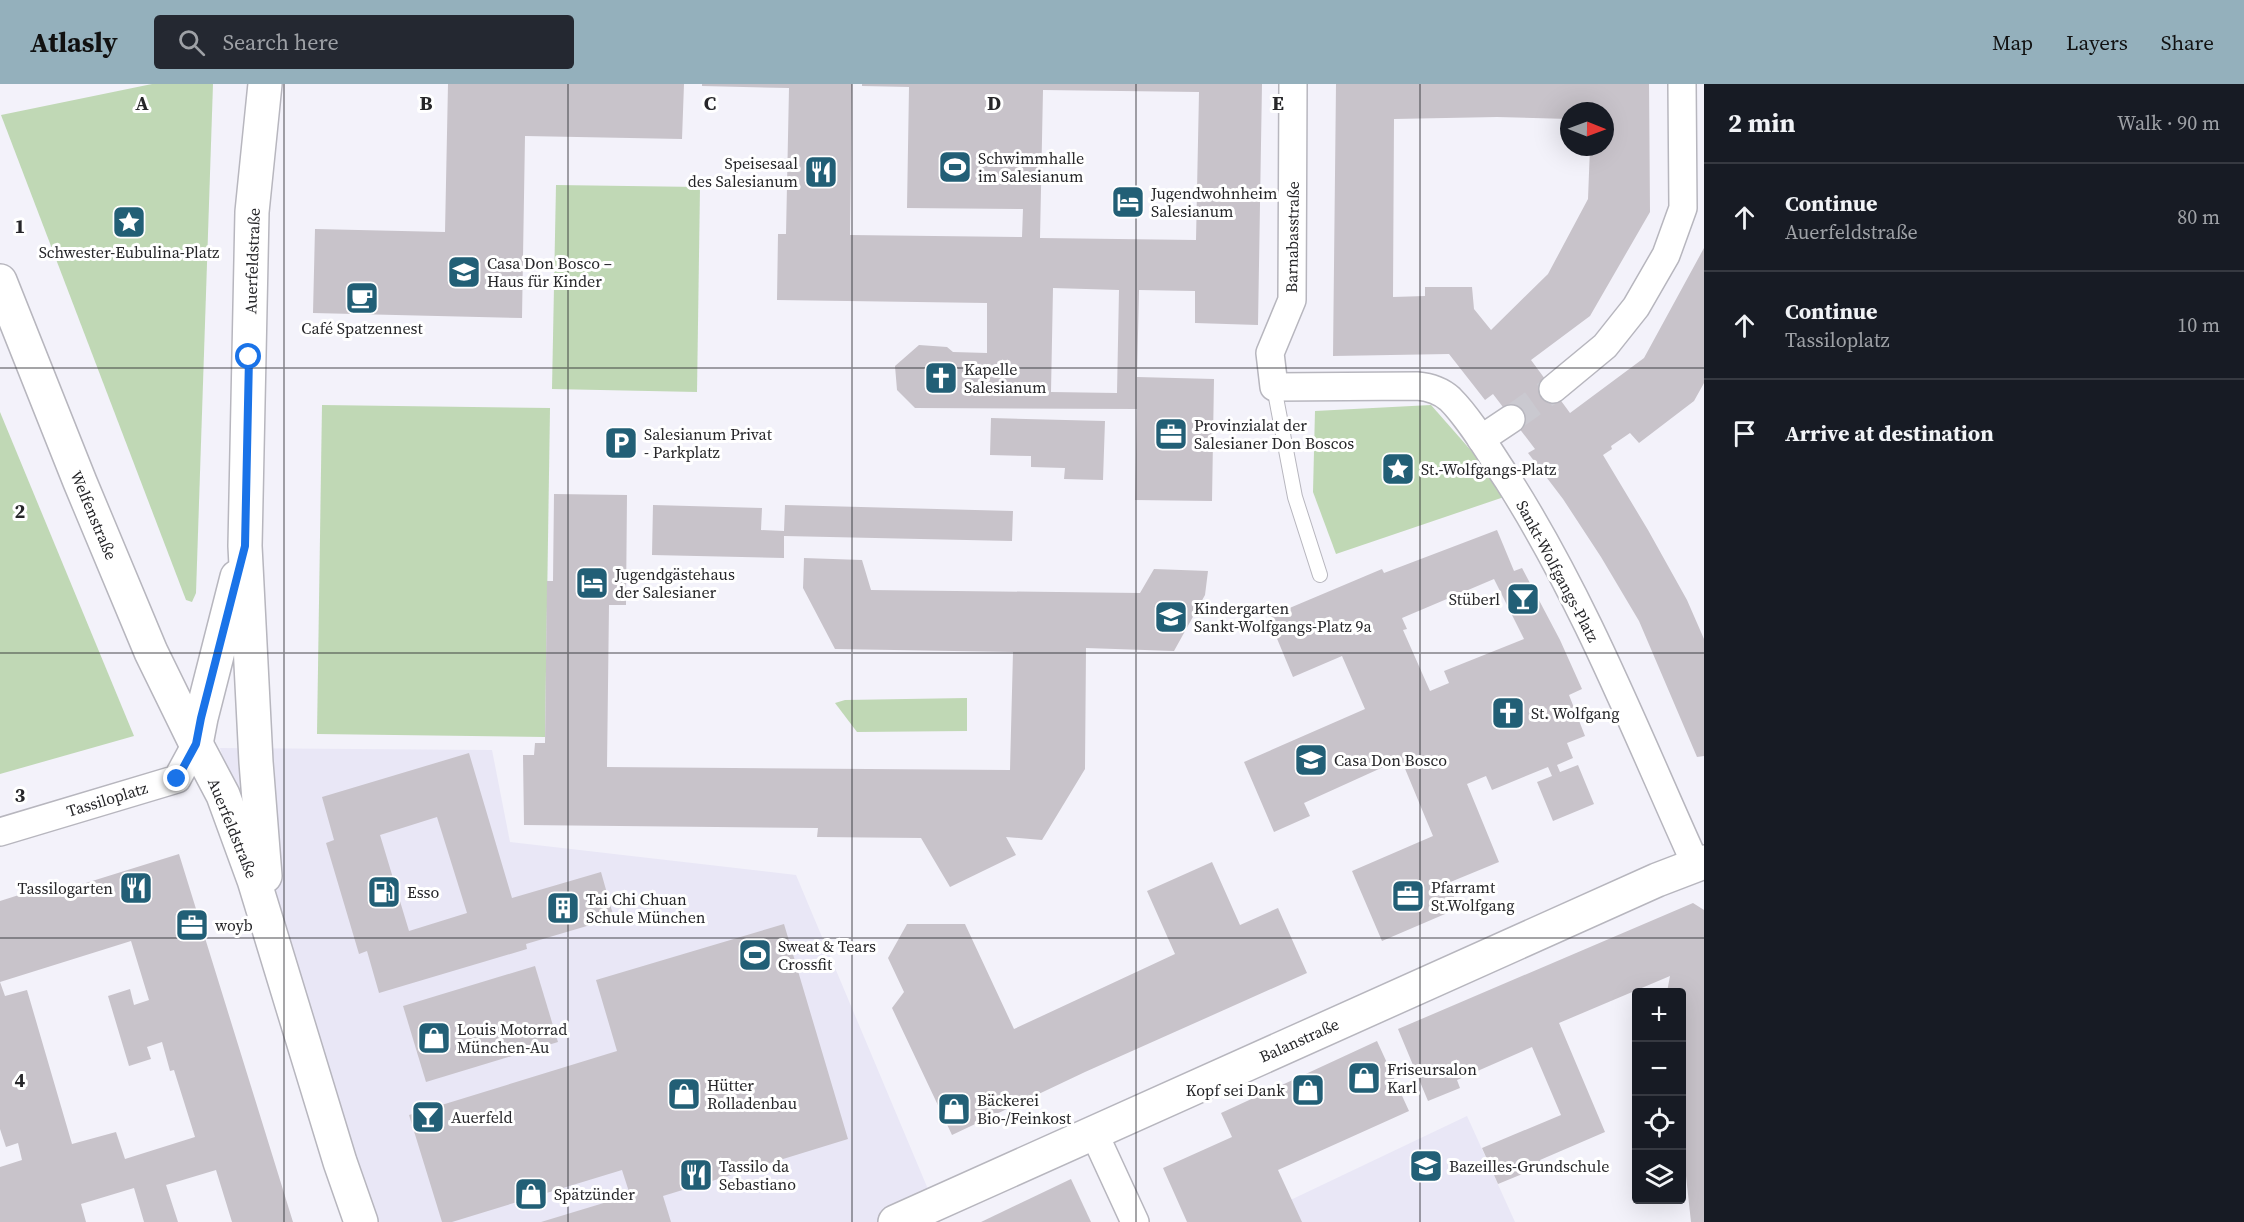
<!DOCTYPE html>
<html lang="en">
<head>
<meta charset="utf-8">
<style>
  :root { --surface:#171b24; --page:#242831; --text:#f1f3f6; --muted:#9ea1a6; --line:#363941; --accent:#94b0bc }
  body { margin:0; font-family:"Source Serif 4",serif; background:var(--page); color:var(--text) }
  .controls { position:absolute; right:18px; bottom:18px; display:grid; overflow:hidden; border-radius:6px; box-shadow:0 6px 24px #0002 }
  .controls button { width:54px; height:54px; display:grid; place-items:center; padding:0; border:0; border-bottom:2px solid var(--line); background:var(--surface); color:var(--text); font:30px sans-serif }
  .compass { position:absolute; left:1560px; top:18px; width:54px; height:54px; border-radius:50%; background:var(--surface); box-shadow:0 6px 24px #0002; rotate:91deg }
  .stop { position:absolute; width:18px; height:18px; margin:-14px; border:4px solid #1a73e8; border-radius:50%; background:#fff }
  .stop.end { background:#1a73e8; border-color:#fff; box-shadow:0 2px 6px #0008 }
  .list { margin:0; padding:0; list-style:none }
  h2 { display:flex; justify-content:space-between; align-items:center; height:78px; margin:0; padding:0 24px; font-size:26px }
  h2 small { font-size:20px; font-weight:400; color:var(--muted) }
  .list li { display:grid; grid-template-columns:39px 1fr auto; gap:18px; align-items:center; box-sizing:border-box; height:108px; padding:0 24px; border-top:2px solid var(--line) }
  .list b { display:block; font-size:22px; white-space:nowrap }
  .list p { margin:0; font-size:20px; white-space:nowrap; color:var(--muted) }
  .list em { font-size:20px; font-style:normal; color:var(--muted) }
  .icon { flex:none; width:33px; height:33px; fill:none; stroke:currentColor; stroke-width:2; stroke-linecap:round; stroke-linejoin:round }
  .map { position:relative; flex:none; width:1704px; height:1138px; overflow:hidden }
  header { display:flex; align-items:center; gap:36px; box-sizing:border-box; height:84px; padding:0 30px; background:var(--accent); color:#111 }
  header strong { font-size:28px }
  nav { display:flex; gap:33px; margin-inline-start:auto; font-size:21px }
  .search { width:420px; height:54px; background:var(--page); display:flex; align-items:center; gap:15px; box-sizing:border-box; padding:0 21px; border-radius:6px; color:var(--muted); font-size:22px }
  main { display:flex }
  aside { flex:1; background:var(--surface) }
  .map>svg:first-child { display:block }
  .built { fill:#e9e7f6 }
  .green { fill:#c0d8b5 }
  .building { fill:#c8c3ca; fill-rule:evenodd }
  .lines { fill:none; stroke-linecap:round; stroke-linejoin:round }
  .minor-tunnel { stroke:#cac9d0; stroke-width:27; stroke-dasharray:27 14; stroke-linecap:butt }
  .service-casing { stroke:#b7b6be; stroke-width:16 }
  .minor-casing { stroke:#b7b6be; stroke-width:30 }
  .tertiary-casing { stroke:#b7b6be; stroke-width:36 }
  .service { stroke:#fff; stroke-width:14 }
  .minor { stroke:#fff; stroke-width:27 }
  .tertiary { stroke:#fff; stroke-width:33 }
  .route { stroke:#1a73e8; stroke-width:8 }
  .grid { fill:none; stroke:#262629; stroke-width:1.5; stroke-opacity:0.55 }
  .labels { text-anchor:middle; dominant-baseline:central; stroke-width:6; stroke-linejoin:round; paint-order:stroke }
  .poi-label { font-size:16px; fill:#262629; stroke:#fff; text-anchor:start }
  .street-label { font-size:16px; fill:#262629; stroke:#fff }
  .grid-label { font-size:20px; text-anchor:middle; font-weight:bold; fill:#262629; stroke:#fff; stroke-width:6; stroke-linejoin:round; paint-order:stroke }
</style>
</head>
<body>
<header>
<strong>Atlasly</strong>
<div class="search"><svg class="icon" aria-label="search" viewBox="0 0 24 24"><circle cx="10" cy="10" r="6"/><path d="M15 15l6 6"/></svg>Search here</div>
<nav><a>Map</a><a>Layers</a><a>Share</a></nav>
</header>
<main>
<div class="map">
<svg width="1704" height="1138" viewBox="0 0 1704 1138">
  <rect width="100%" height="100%" fill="#f3f2fa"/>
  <g class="built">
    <polygon points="220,664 492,666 510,758 796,791 938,1129 921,1138 368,1138 344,1072"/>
    <polygon points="1467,1032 1515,1138 1244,1138"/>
  </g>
  <g class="green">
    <polygon points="152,0 213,0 196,509 192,518 186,516 1,31"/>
    <polygon points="556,101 700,103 697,308 552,305"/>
    <polygon points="322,321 550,324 545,653 317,650"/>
    <polygon points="1431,321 1475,371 1504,413 1336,470 1313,408 1315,327"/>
    <polygon points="0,328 134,652 0,690"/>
    <polygon points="967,614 967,647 857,648 835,619 845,616"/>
  </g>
  <g class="building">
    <polygon points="448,0 684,0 682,55 525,52 522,234 313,229 315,145 445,148"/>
    <path d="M702 0H852L850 151 1022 153 1023 125 907 124 909 3 862 2V0H1262L1258 241 1195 239V207L1139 206 1137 293 1214 295 1212 417 1135 416 1137 325 915 324 897 306 895 282 919 261 947 263 953 268 987 269V219L777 216 778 150H786L789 4 702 2ZM1043 6 1199 8 1196 156 1040 154ZM1053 204 1119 206 1117 309 1051 308Z"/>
    <path d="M1336 0H1649L1650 128 1590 232 1531 276 1570 329 1644 274 1704 164V299L1694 317 1639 359 1630 349 1611 362 1612 365 1603 371 1648 446 1687 516 1704 555V672L1697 673 1639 537 1601 473 1563 415 1528 369 1535 365 1493 310 1485 316 1449 270 1333 272ZM1569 27H1605V63H1590L1588 115 1548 190 1491 246 1474 225 1472 203H1425V212L1393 213 1394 35 1497 33 1569 35Z"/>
    <polygon points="991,334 1105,337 1103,396 1064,395 1065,384 1031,383 1031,372 990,371"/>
    <polygon points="554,410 627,411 626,521 609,521 607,683 1010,686 1013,568 835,565 803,504 804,474 862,476 871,506 1140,509 1154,485 1208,487 1205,511 1174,567 1086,564 1085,685 1042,756 1006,753 1016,771 950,803 921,754 817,753 818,744 524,741 523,671 534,671 535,659 545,659 547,497 553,497"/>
    <polygon points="653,421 762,424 761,446 784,447 785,421 1013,427 1012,457 784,452 784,474 652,471"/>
    <path d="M1497 446 1514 487 1522 484 1560 556 1582 605 1569 611 1585 652 1567 659 1573 674 1557 681 1560 688 1578 681 1594 720 1553 737 1537 698 1552 692 1548 683 1492 706 1486 692 1467 700 1499 778 1448 799 1459 824 1382 857 1352 787 1433 752 1401 675 1304 719 1310 732 1274 748 1244 678 1365 625 1342 572 1293 593 1268 533 1382 485 1384 489ZM1494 495 1524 555 1444 587 1449 599 1430 607 1403 546 1407 545 1402 534Z"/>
    <path d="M469 669 512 814 601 788 614 834 526 860 527 865 379 909 367 867 359 870 326 759 334 756 322 713ZM437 733 467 829 409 847 380 751Z"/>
    <polygon points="179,770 293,1138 232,1138 216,1086 166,1101 178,1138 144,1138 134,1104 81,1120 86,1138 0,1138 0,1083 22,1076 18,1059 6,1063 0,1045 0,898 5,912 27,906 72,1060 116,1048 125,1075 195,1053 174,986 170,987 162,958 147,963 151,975 129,982 108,912 130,905 134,921 149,916 131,857 0,898 0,817 41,804 44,812"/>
    <polygon points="1212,778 1240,841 1278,824 1307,889 1085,988 952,1051 892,924 904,908 888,874 907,840 965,840 1014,945 1175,870 1147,807"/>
    <polygon points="1693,819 1704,826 1704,1138 1691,1138 1682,1055 1682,908 1667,908 1670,892 1559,939 1605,1048 1540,1076 1542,1082 1498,1100 1482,1064 1561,1031 1532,963 1457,996 1460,1004 1428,1017 1398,945"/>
    <polygon points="784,840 848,1055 663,1112 671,1138 541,1138 630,1111 622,1086 452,1138 442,1138 409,1031 617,967 596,896"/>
    <polygon points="535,882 558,958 426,998 403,922"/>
    <polygon points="1377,957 1409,1027 1278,1086 1302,1138 1187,1138 1163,1084 1232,1053 1221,1029"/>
    <polygon points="1071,1095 1091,1138 981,1138"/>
  </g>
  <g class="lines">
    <polyline class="minor-tunnel" points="1511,335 1553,305"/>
    <defs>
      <polyline id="service" points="1274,303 1295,413 1320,491"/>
      <g id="minor">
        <path d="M1293 0 1292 216 1270 269 1274 303 1417 302C1429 303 1440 306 1450 315 1471 336 1491 371 1508 396 1585 517 1637 651 1696 781"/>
        <polyline points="1553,305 1605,262 1636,223 1666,171 1683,124 1682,0"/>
        <polyline points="1481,355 1511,335"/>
        <polyline points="0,748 177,695 196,660"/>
        <polyline points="1094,1049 1135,1138"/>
      </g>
      <g id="tertiary">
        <polyline points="265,0 252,128 245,462 256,678 265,792"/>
        <polyline points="0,197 80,398 151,568 196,660 223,711 254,796 340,1078 361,1138"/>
        <polyline points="196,660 201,634 237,493"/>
        <polyline points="895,1138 1657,796 1704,778"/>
      </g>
    </defs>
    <use href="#service" class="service-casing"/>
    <use href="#minor" class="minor-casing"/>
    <use href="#tertiary" class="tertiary-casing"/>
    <use href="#service" class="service"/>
    <use href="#minor" class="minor"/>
    <use href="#tertiary" class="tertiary"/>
  </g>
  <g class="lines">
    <polyline class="route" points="177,695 196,660 201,634 245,462 249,273"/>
  </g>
  <path class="grid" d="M284 0V1138M568 0V1138M852 0V1138M1136 0V1138M1420 0V1138M0 284H1704M0 569H1704M0 854H1704"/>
  <defs>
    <symbol id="stadium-square" viewBox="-11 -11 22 22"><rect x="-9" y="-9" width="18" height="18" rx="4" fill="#225f76" stroke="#fff"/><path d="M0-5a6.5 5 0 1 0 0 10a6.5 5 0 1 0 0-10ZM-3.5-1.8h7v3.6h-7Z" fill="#fff"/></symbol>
    <symbol id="restaurant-square" viewBox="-11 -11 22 22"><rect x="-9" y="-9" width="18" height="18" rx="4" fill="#225f76" stroke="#fff"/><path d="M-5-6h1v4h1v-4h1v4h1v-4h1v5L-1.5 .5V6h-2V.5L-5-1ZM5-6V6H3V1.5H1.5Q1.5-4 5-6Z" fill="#fff"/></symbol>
    <symbol id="hotel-square" viewBox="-11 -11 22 22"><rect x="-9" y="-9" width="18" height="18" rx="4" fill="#225f76" stroke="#fff"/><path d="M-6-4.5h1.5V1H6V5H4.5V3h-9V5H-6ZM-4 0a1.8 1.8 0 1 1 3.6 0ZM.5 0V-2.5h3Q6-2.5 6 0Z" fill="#fff"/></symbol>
    <symbol id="sight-square" viewBox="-11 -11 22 22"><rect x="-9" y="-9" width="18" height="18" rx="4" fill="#225f76" stroke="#fff"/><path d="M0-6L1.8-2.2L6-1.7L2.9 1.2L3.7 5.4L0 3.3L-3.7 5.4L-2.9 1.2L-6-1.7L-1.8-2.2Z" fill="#fff"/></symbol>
    <symbol id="school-square" viewBox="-11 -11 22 22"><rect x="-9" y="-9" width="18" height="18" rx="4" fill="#225f76" stroke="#fff"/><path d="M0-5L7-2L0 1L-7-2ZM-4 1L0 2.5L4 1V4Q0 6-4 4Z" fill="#fff"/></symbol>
    <symbol id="cafe-square" viewBox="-11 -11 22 22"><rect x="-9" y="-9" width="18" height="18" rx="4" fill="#225f76" stroke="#fff"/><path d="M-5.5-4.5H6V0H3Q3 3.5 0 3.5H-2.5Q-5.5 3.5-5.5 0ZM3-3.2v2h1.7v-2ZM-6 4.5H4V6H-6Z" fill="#fff"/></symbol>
    <symbol id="church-square" viewBox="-11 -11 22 22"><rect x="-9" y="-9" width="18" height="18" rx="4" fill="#225f76" stroke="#fff"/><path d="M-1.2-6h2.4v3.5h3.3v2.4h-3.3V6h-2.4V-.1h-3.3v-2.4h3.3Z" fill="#fff"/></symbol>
    <symbol id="office-square" viewBox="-11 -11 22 22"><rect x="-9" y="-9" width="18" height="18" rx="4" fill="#225f76" stroke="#fff"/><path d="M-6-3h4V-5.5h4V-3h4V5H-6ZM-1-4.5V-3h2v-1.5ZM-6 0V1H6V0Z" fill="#fff"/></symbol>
    <symbol id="parking-square" viewBox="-11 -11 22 22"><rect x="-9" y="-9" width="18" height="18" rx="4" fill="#225f76" stroke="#fff"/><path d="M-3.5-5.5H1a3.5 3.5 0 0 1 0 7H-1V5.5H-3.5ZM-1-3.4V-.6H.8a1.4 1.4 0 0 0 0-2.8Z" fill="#fff"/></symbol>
    <symbol id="bar-square" viewBox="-11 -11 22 22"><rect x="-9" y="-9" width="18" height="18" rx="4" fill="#225f76" stroke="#fff"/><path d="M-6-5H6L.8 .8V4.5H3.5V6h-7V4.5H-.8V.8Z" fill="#fff"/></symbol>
    <symbol id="fuel-square" viewBox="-11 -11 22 22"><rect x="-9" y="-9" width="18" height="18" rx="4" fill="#225f76" stroke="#fff"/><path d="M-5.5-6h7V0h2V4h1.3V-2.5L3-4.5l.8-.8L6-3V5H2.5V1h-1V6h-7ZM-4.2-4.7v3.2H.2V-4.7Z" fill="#fff"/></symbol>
    <symbol id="building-square" viewBox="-11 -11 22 22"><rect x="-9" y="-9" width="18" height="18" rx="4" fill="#225f76" stroke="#fff"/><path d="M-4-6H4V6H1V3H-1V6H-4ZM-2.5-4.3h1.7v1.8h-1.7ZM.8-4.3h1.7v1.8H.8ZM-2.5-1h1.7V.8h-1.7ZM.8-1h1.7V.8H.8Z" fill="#fff"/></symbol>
    <symbol id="shop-square" viewBox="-11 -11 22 22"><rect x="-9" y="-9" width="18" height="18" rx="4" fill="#225f76" stroke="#fff"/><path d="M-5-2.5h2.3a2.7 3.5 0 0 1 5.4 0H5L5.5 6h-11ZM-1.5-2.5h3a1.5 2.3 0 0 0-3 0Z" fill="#fff"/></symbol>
  </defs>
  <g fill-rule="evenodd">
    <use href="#stadium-square" x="936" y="64" width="38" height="38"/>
    <use href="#restaurant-square" x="802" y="69" width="38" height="38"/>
    <use href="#hotel-square" x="1109" y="99" width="38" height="38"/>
    <use href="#sight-square" x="110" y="119" width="38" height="38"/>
    <use href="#school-square" x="445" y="169" width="38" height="38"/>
    <use href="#cafe-square" x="343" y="195" width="38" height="38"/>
    <use href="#church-square" x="922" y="275" width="38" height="38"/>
    <use href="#office-square" x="1152" y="331" width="38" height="38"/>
    <use href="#parking-square" x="602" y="340" width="38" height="38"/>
    <use href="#sight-square" x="1379" y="366" width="38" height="38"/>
    <use href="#hotel-square" x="573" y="480" width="38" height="38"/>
    <use href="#bar-square" x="1504" y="496" width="38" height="38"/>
    <use href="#school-square" x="1152" y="514" width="38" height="38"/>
    <use href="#church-square" x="1489" y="610" width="38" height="38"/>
    <use href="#school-square" x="1292" y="657" width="38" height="38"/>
    <use href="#restaurant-square" x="117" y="785" width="38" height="38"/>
    <use href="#fuel-square" x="365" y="789" width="38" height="38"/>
    <use href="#office-square" x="1389" y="793" width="38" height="38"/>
    <use href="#building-square" x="544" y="805" width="38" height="38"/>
    <use href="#office-square" x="173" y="822" width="38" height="38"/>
    <use href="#stadium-square" x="736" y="852" width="38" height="38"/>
    <use href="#shop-square" x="415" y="935" width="38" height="38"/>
    <use href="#shop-square" x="1345" y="975" width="38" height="38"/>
    <use href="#shop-square" x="1289" y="987" width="38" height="38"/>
    <use href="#shop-square" x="665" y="991" width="38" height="38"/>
    <use href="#shop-square" x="935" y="1006" width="38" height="38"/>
    <use href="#bar-square" x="409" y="1014" width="38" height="38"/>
    <use href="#school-square" x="1407" y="1063" width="38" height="38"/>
    <use href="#restaurant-square" x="677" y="1072" width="38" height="38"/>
    <use href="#shop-square" x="512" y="1091" width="38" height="38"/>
  </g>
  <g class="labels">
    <g class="poi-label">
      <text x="978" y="74">Schwimmhalle<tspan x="978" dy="18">im Salesianum</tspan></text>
      <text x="798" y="79" text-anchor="end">Speisesaal<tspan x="798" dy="18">des Salesianum</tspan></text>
      <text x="1151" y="109">Jugendwohnheim<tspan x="1151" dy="18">Salesianum</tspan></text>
      <text x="129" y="168" text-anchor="middle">Schwester-Eubulina-Platz</text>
      <text x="487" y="179">Casa Don Bosco –<tspan x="487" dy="18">Haus für Kinder</tspan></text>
      <text x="362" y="244" text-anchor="middle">Café Spatzennest</text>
      <text x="964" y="285">Kapelle<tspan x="964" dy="18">Salesianum</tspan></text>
      <text x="1194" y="341">Provinzialat der<tspan x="1194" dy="18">Salesianer Don Boscos</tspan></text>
      <text x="644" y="350">Salesianum Privat<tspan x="644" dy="18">- Parkplatz</tspan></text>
      <text x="1421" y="385">St.-Wolfgangs-Platz</text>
      <text x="615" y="490">Jugendgästehaus<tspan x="615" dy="18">der Salesianer</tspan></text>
      <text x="1500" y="515" text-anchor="end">Stüberl</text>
      <text x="1194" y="524">Kindergarten<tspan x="1194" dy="18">Sankt-Wolfgangs-Platz 9a</tspan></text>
      <text x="1531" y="629">St. Wolfgang</text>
      <text x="1334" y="676">Casa Don Bosco</text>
      <text x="1431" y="803">Pfarramt<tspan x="1431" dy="18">St.Wolfgang</tspan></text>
      <text x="113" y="804" text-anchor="end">Tassilogarten</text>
      <text x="407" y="808">Esso</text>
      <text x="586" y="815">Tai Chi Chuan<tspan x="586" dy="18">Schule München</tspan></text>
      <text x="215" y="841">woyb</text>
      <text x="778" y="862">Sweat &amp; Tears<tspan x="778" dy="18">Crossfit</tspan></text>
      <text x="457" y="945">Louis Motorrad<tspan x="457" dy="18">München-Au</tspan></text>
      <text x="1387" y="985">Friseursalon<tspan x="1387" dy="18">Karl</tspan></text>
      <text x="707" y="1001">Hütter<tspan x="707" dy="18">Rolladenbau</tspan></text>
      <text x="1285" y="1006" text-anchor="end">Kopf sei Dank</text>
      <text x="977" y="1016">Bäckerei<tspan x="977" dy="18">Bio-/Feinkost</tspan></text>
      <text x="451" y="1033">Auerfeld</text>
      <text x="719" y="1082">Tassilo da<tspan x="719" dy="18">Sebastiano</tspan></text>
      <text x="1449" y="1082">Bazeilles-Grundschule</text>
      <text x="554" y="1110">Spätzünder</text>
    </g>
    <g class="street-label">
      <text transform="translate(1292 153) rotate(-89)">Barnabasstraße</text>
      <text transform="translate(252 177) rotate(-88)">Auerfeldstraße</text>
      <text transform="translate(94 431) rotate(67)">Welfenstraße</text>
      <text transform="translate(1558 487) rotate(62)">Sankt-Wolfgangs-Platz</text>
      <text transform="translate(107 715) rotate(-17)">Tassiloplatz</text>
      <text transform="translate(233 744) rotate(68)">Auerfeldstraße</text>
      <text transform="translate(1299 956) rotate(-24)">Balanstraße</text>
    </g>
  </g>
  <g class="grid-label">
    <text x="142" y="26">A</text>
    <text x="426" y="26">B</text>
    <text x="710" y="26">C</text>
    <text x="994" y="26">D</text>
    <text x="1278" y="26">E</text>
    <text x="20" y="149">1</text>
    <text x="20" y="434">2</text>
    <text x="20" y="718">3</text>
    <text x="20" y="1003">4</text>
  </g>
</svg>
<div class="controls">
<button>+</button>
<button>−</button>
<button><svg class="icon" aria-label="locate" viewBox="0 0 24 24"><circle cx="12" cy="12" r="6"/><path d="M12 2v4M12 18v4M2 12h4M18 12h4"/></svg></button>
<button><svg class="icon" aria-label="layers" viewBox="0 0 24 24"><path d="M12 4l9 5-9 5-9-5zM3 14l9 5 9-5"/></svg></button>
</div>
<svg class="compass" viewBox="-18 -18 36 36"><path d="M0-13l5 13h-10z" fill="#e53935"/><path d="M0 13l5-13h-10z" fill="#9ea1a6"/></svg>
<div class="stop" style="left:249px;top:273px"></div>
<div class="stop end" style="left:177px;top:695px"></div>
</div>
<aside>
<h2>2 min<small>Walk · 90 m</small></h2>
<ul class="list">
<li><svg class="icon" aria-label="ahead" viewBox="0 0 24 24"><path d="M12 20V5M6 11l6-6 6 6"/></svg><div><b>Continue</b><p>Auerfeldstraße</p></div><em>80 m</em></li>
<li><svg class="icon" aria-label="ahead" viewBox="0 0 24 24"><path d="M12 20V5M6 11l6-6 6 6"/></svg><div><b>Continue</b><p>Tassiloplatz</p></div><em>10 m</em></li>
<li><svg class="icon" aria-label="arrive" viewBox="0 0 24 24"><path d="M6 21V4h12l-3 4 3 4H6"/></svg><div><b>Arrive at destination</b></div></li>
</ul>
</aside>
</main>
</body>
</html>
